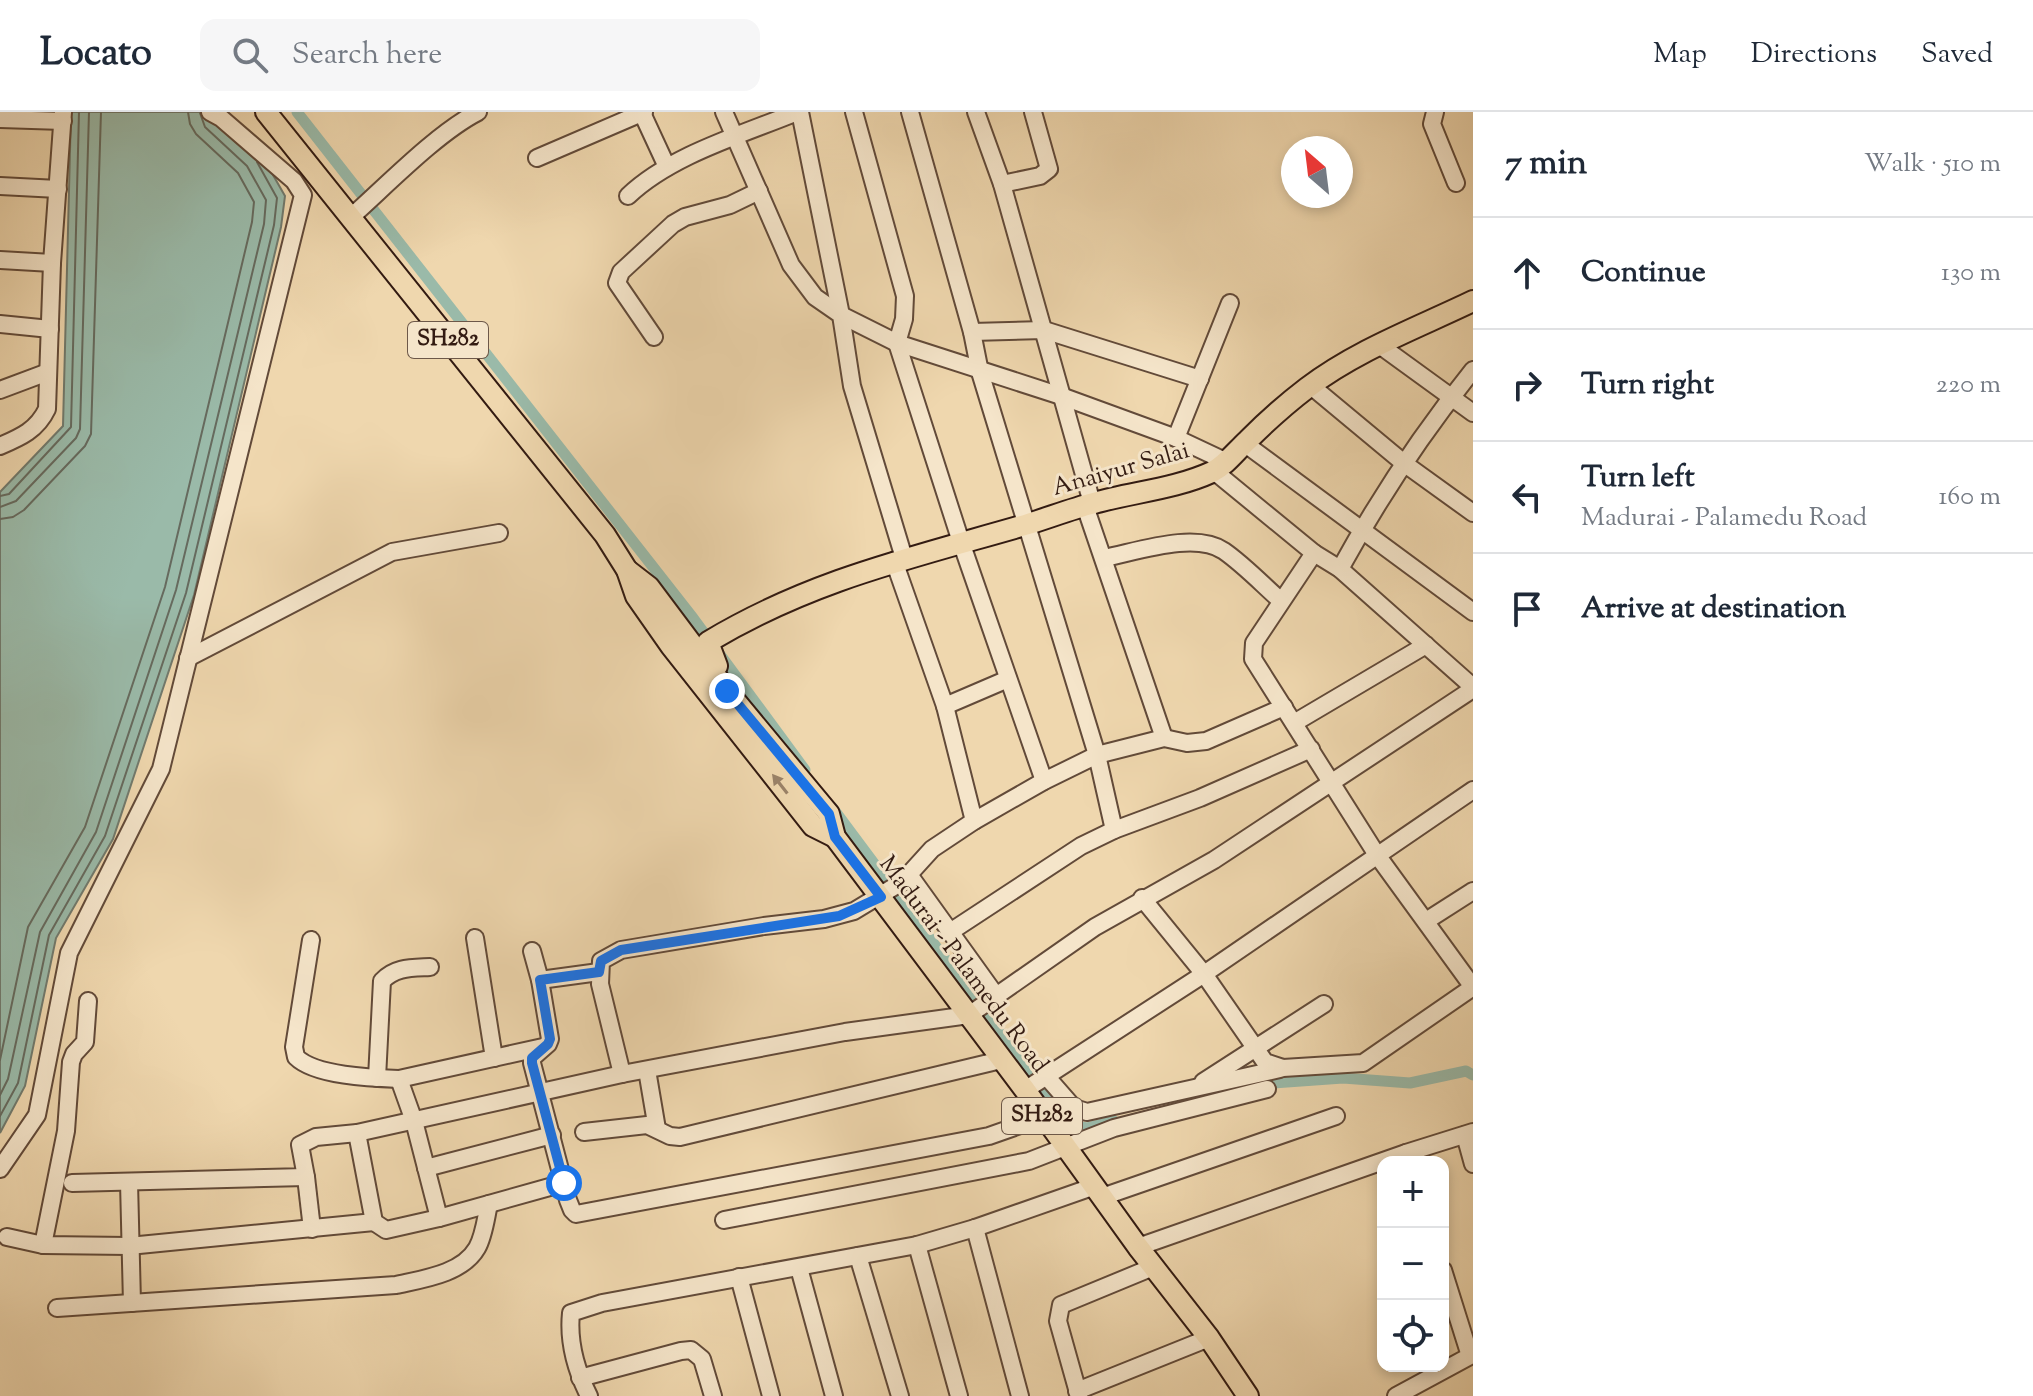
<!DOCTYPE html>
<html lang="en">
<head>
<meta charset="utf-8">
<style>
  :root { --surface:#fff; --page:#f6f6f7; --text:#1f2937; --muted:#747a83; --line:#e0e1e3 }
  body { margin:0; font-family:"Sorts Mill Goudy",serif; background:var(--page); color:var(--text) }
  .controls { position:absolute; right:24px; bottom:24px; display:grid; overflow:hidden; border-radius:16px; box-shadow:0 4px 12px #0003 }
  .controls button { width:72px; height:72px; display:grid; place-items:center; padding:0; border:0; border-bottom:2px solid var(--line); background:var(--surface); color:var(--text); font:40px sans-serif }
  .compass { position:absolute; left:1281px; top:24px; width:72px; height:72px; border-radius:50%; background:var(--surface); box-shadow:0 4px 12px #0003; rotate:332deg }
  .stop { position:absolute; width:24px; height:24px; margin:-18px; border:6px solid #1a73e8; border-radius:50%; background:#fff }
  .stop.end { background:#1a73e8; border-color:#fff; box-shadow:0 2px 8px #0008 }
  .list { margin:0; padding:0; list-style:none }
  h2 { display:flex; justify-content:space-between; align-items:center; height:104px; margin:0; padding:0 32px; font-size:34px }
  h2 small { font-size:26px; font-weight:400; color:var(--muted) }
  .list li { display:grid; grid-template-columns:52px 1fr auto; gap:24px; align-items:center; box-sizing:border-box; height:112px; padding:0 32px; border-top:2px solid var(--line) }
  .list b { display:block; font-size:30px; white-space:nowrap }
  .list p { margin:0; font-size:26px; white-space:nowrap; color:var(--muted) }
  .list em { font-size:26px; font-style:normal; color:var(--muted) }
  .icon { flex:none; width:44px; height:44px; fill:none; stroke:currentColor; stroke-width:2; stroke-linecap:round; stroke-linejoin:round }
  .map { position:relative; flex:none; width:1473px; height:1284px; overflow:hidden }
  header { display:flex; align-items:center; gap:48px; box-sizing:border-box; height:112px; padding:0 40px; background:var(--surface); border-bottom:2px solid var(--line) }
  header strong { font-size:38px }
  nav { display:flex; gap:44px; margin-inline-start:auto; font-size:28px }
  .search { width:560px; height:72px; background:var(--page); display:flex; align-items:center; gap:20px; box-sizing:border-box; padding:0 28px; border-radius:16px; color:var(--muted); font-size:30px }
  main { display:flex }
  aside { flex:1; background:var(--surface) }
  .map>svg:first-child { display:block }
  .water { fill:#9abaa9; stroke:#717a6d; stroke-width:2 }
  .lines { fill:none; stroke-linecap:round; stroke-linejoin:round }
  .shore { stroke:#666a5e; stroke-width:2 }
  .canal { stroke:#9abaa9; stroke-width:11 }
  .minor-casing { stroke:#624a39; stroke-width:20 }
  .major-casing { stroke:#331b12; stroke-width:24 }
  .minor { stroke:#f5e5ca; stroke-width:16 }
  .major { stroke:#efd7ae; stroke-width:20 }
  .oneway { fill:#9a8268 }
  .route { stroke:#1a73e8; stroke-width:10 }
  .labels { text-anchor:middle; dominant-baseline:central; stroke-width:6; stroke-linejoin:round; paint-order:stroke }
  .shield { fill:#f5e5ca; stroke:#6d5849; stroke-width:2 }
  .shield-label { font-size:22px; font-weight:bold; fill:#331b12 }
  .street-label { font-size:24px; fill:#331b12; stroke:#f5e5ca }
</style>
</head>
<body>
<header>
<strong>Locato</strong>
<div class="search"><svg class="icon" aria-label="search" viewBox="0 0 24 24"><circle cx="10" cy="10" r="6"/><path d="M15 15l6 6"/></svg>Search here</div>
<nav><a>Map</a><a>Directions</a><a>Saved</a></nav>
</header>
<main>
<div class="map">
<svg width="1473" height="1284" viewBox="0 0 1473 1284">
  <rect width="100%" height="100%" fill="#efd7ae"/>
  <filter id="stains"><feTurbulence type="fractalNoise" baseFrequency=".0025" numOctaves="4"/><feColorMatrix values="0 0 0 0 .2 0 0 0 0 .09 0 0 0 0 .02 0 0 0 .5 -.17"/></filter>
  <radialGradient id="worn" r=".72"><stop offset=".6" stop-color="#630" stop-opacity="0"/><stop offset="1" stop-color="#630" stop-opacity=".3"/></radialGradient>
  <polygon class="water" points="71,0 215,0 261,42 285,84 281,115 194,483 113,727 56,826 25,974 0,1021 0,380 63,314"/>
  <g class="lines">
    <g class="shore">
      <polyline points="0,384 9,382 71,315 79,0"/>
      <polyline points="0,395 16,389 76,326 80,317 89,0"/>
      <polyline points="0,407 13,405 24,398 85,334 91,322 101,0"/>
      <polyline points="0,948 28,815 85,715 165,475 252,110 254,90 238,61 196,22 190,12 188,0"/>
      <polyline points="0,983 8,967 40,820 96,720 176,478 264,112 266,88 247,54 205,15 200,1"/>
      <polyline points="0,1004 18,971 49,823 105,724 186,481 274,113 277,86 257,50"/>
    </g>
    <g class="canal">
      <polyline points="297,0 693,506 805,658"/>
      <polyline points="832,695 1069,1013 1087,1016 1114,1009"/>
      <polyline points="1258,972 1343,966 1410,971 1466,959 1473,963"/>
    </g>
    <defs>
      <g id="minor">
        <polyline points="724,0 791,153 815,185 841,203 852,274 904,446"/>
        <polyline points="800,0 841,203 897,231 1061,284 1176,326 1227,350"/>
        <polyline points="854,0 905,184 904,207 897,231 961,430 1044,669"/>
        <polyline points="910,0 972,220 980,260 1097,643 1114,718"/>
        <polyline points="976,0 1002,72 1092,391"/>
        <polyline points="1435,0 1432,12 1456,71"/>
        <polyline points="642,1 667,55"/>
        <polyline points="0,7 63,9"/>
        <polyline points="537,46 644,0"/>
        <polyline points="1002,72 1040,64 1049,57 1033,0"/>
        <polyline points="0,74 58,77"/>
        <path d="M628 84C671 43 741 23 797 0"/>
        <path d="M351 105C387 73 437 21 478 0"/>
        <polyline points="0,148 52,151"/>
        <polyline points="0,212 50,217"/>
        <polyline points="972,220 1044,218 1200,267"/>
        <polyline points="654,225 617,171 621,160 673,112 685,105 730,93 759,79"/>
        <polyline points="1378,232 1473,301"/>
        <polyline points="1310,273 1405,352 1473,401"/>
        <polyline points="0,278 48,260"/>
        <polyline points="1176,326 1230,191"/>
        <polyline points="1244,331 1473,500"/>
        <path d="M0 334C21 325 37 318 47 297L52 151 63 0"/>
        <polyline points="1214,359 1314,441 1254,531 1253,547 1377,743 1473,875"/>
        <polyline points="1085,394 1164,626"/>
        <polyline points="1314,441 1340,457 1473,575"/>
        <path d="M1104 446C1136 440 1195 419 1224 439 1244 453 1262 472 1280 488"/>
        <polyline points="894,449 945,594 974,709"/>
        <path d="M1340 457C1378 388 1423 320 1473 258"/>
        <polyline points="188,546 392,440 499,421"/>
        <polyline points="945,594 1008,567"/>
        <polyline points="1294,611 1426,533"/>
        <polyline points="910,764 997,885"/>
        <polyline points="1142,786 1204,862 1265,950 1283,956 1363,951 1473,875"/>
        <polyline points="1426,809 1473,779"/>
        <polyline points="950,820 1081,734 1114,718 1200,686 1311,637"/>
        <polyline points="475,826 494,946"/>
        <path d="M311 828 294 935 296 945C315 964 372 966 399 967L543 935"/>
        <polyline points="532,839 540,868 550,927 548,932 532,946 532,951 568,1088 572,1098 576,1102 989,1024 1043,1005"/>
        <polyline points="540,868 599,860"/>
        <polyline points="647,958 657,1017"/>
        <polyline points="622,962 600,872 601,849 621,838 764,814 824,807 854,799 902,770 932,737 974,709 1044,669 1097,643 1164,626 1187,631 1206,629 1284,595"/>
        <polyline points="1046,964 1074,996 1087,1000 1280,957"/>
        <path d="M377 966 382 869C395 855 411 856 430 855"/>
        <polyline points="399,967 414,1009 439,1106"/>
        <polyline points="1203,970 1324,892"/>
        <polyline points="1025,978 1204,862 1473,678"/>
        <polyline points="584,1020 647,1013 670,1024 680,1025 1001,948"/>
        <polyline points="357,1021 374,1110 386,1118 439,1106 564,1071"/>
        <polyline points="1465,1023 1473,1052"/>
        <polyline points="1408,1048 1406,1041 1473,1020"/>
        <polyline points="426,1056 552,1023"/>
        <polyline points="0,1057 37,1003 69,841 161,657 303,83 294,69 221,6 210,0"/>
        <polyline points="306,1065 312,1117"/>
        <polyline points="129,1070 132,1191"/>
        <polyline points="72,1071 306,1065 300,1033 316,1025 357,1021 622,962 845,920 969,903 1095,815 1214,748 1473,577"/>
        <polyline points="1102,1085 1336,1004"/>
        <polyline points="724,1108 1029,1049 1114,1016 1267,977"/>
        <polyline points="975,1116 1020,1284"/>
        <polyline points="7,1125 43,1133 129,1134 374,1110"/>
        <polyline points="43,1133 66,1019 71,950 74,942 85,930 88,889"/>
        <polyline points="917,1133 959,1284"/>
        <polyline points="1138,1135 1406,1041"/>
        <polyline points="858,1144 900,1284"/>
        <polyline points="799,1156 834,1284"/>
        <polyline points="739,1165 771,1284"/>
        <path d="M57 1196 396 1173C423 1167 462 1162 477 1136 484 1124 486 1105 489 1092"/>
        <polyline points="580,1266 681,1239 691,1238 702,1247 713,1284"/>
        <polyline points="1077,1279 1209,1226"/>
        <path d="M589 1284C576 1258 568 1230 571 1201L602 1191 917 1133 975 1116 1095 1074"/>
        <polyline points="1079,1284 1058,1209 1061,1193 1153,1155"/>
        <polyline points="1396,1284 1470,1244 1443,1158"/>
      </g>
      <g id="major">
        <polyline points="266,0 605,423 627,458 636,484 671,534 813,714 835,725"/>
        <polyline points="627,458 649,475 727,579 829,702 835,725 1025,978 1138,1135 1209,1226 1248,1284"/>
        <path d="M717 554 708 530C811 468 911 446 1025 413 1048 406 1071 397 1094 391 1133 380 1175 377 1212 360 1226 353 1236 339 1248 328 1267 309 1286 292 1307 276 1357 238 1417 216 1473 189"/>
      </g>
    </defs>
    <use href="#minor" class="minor-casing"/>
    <use href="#major" class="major-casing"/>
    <use href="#minor" class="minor"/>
    <use href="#major" class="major"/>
  </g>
  <defs><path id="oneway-solid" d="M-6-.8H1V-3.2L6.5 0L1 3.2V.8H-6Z" transform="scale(2)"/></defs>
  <use class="oneway" href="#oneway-solid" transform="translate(780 672) rotate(-128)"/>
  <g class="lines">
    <polyline class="route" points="564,1071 532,951 532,946 548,932 550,927 540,868 599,860 601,849 621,838 839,804 881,785 835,725 829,702 727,579"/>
  </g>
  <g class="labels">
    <g class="shield">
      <rect x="408" y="210" width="80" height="36" rx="6"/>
      <rect x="1002" y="986" width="80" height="36" rx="6"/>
    </g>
    <g class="shield-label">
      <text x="448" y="228">SH282</text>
      <text x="1042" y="1004">SH282</text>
    </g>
    <g class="street-label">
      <text transform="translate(1121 358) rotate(-16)">Anaiyur Salai</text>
      <text transform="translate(963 853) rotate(53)">Madurai - Palamedu Road</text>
    </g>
  </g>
  <rect width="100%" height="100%" filter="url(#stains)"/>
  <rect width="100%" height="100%" fill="url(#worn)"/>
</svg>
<div class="controls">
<button>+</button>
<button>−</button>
<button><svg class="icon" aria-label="locate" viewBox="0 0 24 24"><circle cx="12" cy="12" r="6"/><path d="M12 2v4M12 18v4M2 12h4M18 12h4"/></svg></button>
</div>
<svg class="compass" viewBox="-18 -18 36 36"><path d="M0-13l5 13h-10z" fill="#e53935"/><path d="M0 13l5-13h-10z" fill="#747a83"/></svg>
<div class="stop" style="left:564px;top:1071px"></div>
<div class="stop end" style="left:727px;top:579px"></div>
</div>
<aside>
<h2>7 min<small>Walk · 510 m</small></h2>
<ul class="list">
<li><svg class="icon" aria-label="ahead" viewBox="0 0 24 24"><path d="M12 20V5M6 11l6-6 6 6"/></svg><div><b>Continue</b></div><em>130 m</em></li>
<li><svg class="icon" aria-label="right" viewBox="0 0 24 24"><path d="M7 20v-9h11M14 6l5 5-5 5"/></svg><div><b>Turn right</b></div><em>220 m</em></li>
<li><svg class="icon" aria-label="left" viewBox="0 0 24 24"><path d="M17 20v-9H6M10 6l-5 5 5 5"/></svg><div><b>Turn left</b><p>Madurai - Palamedu Road</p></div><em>160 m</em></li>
<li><svg class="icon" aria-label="arrive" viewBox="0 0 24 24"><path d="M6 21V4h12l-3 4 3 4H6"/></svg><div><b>Arrive at destination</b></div></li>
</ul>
</aside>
</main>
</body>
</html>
